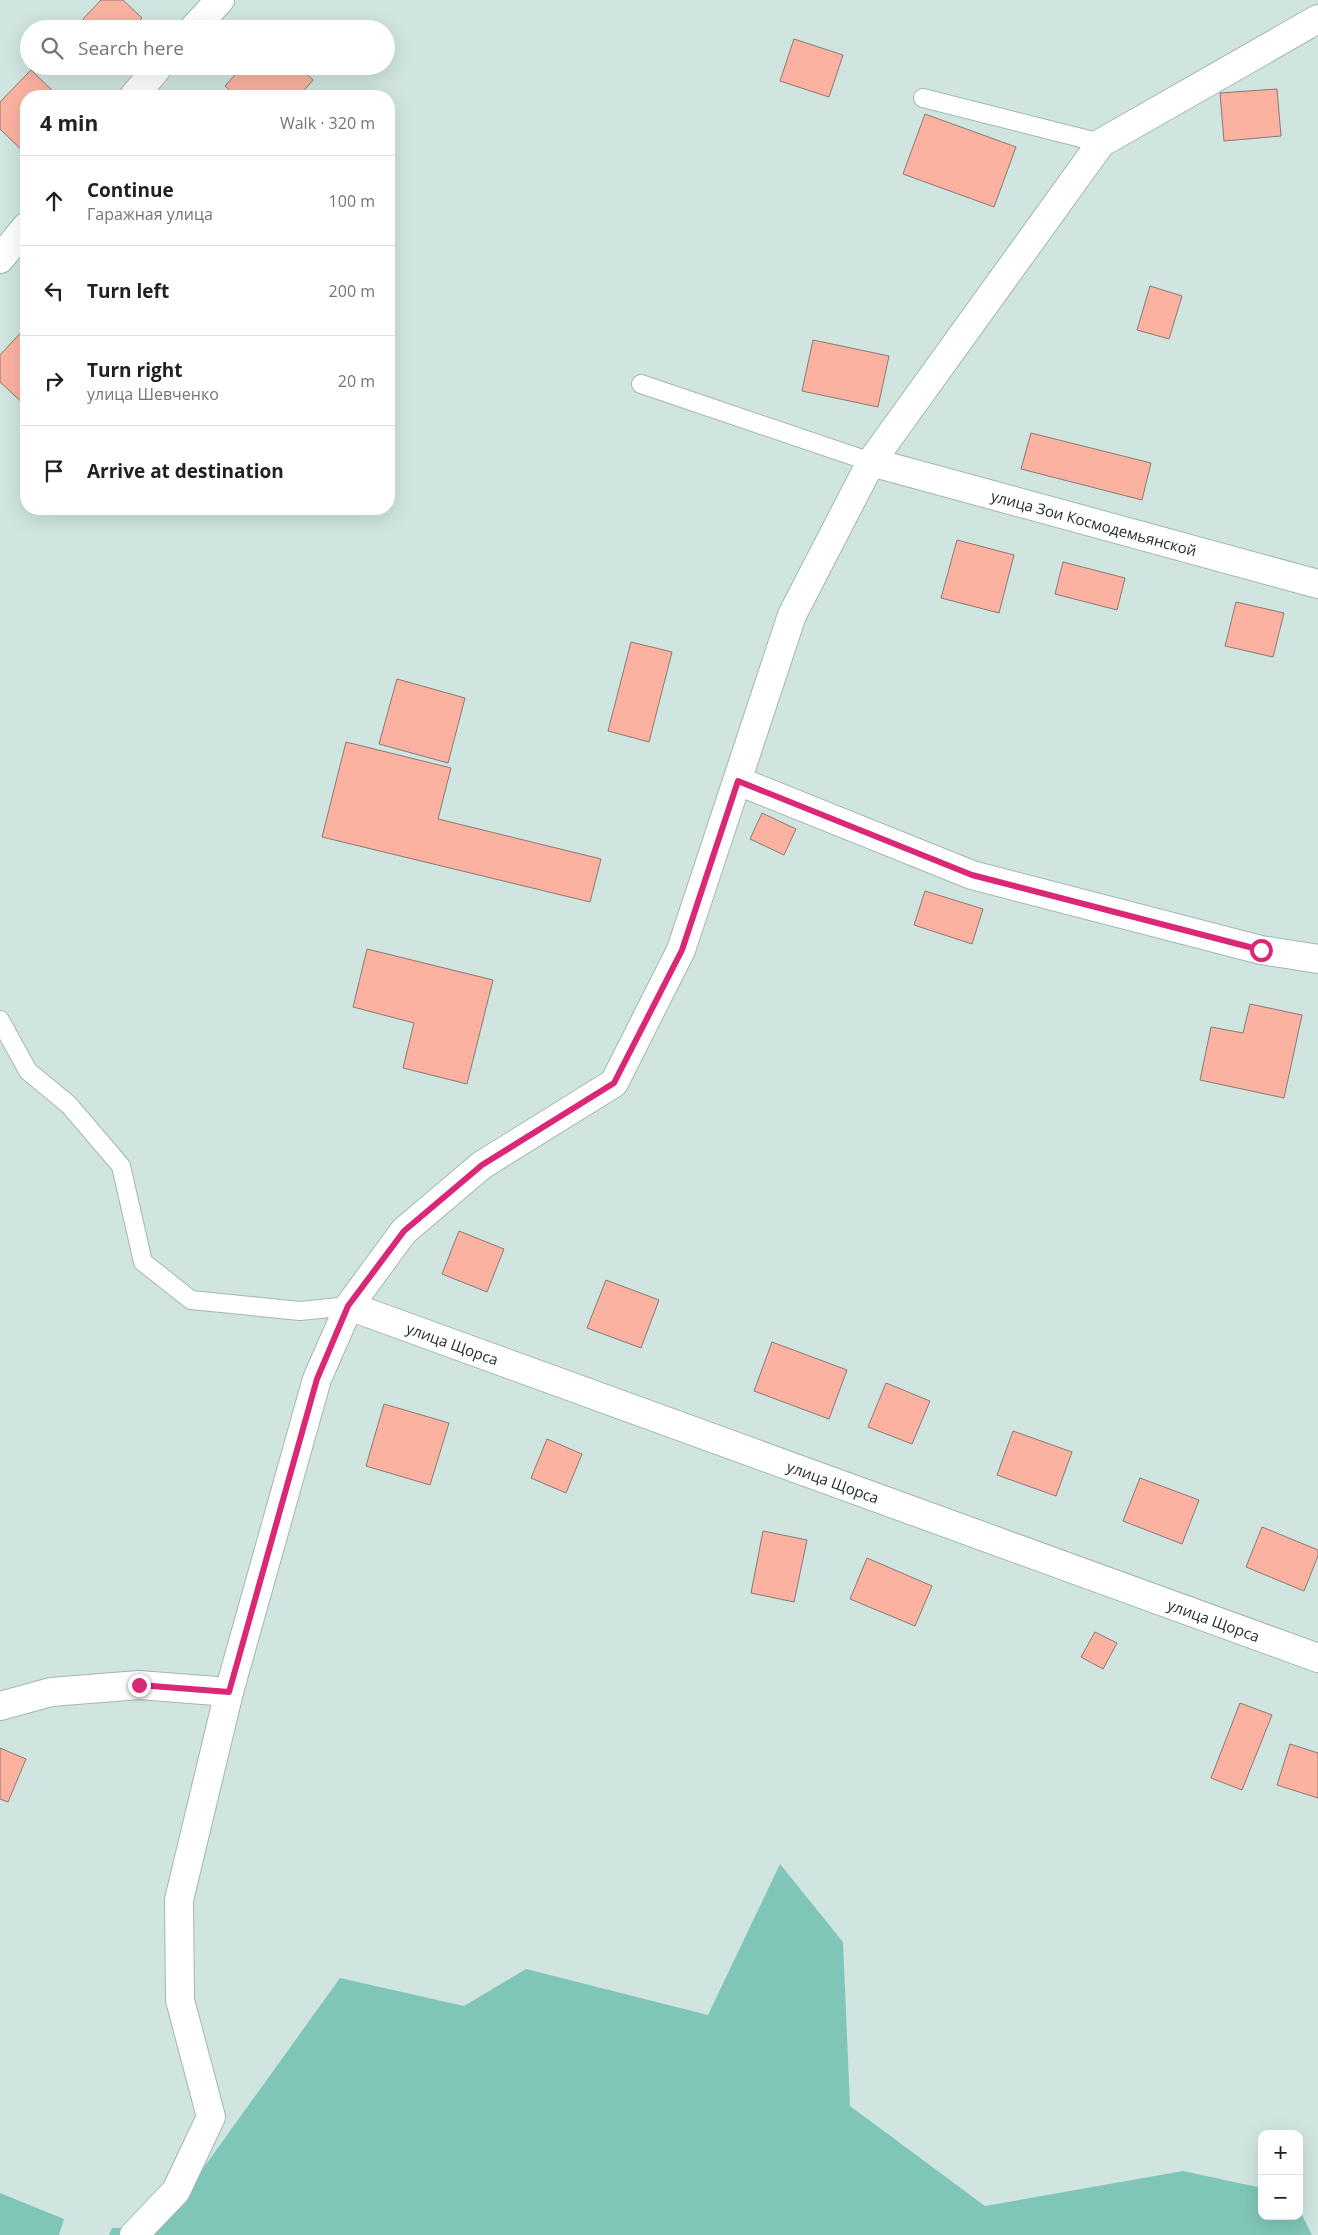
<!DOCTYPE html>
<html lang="en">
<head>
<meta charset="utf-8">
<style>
  :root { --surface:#fff; --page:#f6f6f6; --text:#202124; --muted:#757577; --line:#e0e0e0 }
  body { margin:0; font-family:"Open Sans",sans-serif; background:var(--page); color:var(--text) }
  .controls { position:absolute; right:15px; bottom:15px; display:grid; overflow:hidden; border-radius:10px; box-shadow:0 5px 20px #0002 }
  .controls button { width:45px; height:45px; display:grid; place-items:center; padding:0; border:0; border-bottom:1px solid var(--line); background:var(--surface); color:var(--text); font:25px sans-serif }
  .stop { position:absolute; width:15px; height:15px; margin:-11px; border:4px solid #db2777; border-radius:50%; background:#fff }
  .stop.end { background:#db2777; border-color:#fff; box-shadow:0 1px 5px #0008 }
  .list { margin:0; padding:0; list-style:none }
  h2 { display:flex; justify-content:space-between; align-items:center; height:65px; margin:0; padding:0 20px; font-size:21px }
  h2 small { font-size:16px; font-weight:400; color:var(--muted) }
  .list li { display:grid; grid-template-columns:32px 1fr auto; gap:15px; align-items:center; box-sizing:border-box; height:90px; padding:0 20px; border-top:1px solid var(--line) }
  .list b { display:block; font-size:19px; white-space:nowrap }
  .list p { margin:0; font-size:16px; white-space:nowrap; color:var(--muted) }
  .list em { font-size:16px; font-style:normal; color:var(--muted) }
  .icon { flex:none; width:28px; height:28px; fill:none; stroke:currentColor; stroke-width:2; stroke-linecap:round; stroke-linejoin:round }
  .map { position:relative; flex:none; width:1318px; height:2235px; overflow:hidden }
  .search { position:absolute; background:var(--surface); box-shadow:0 5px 20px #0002; left:20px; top:20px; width:375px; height:55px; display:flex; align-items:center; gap:12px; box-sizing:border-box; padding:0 18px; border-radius:28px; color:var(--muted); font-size:19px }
  .panel { position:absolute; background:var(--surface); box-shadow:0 5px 20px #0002; left:20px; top:90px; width:375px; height:425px; border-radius:20px }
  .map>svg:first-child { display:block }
  .green { fill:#80c6b8 }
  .building { fill:#fbb2a0; stroke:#8b7874 }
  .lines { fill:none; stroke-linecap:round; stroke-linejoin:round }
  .lane-casing { stroke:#a2b7b2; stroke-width:20 }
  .street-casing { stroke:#a2b7b2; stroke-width:30 }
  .lane { stroke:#fff; stroke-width:18 }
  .street { stroke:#fff; stroke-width:28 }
  .route { stroke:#db2777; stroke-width:6 }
  .labels { text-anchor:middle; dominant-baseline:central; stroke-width:4; stroke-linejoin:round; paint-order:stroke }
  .street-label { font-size:15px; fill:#252e2c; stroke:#d0e5e0 }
</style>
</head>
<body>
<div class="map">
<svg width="1318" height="2235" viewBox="0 0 1318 2235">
  <rect width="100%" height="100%" fill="#d0e5e0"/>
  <g class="green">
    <polygon points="780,1864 843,1942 850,2106 985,2206 1183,2171 1262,2188 1262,2216 1299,2216 1299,2209 1312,2235 109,2235 112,2228 161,2227 340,1978 464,2006 526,1969 708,2015"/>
    <polygon points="0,2193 64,2219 59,2235 0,2235"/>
  </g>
  <g class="building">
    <polygon points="101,0 123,0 142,18 132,29 94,29 83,19"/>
    <polygon points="794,39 843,55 829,97 780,81"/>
    <polygon points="243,66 298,66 313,80 299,96 236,96 225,86"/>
    <polygon points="31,70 58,96 26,96 26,154 0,129 0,102"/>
    <polygon points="1277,89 1281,136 1224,141 1220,93"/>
    <polygon points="925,114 1016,147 994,207 903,174"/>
    <polygon points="1150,286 1182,296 1169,339 1137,330"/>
    <polygon points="26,327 26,406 0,382 0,355"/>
    <polygon points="813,340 889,356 878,407 802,391"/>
    <polygon points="1031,433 1151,463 1142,500 1021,469"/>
    <polygon points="957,540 1014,555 999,613 941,598"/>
    <polygon points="1063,562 1125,578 1117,610 1055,594"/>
    <polygon points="1236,602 1284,613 1273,657 1225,646"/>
    <polygon points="631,642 672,652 649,742 608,731"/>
    <polygon points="397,679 465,698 448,763 379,744"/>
    <polygon points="346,742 451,768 438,819 601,859 590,902 322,837"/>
    <polygon points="762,813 796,829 784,855 750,839"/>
    <polygon points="925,891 983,909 972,944 914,925"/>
    <polygon points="367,949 493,980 467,1084 403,1068 414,1023 353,1007"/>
    <polygon points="1250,1004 1302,1015 1284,1098 1200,1080 1211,1027 1243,1033"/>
    <polygon points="459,1231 504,1249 487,1292 442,1274"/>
    <polygon points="606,1280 659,1300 641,1348 587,1328"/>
    <polygon points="772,1342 847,1370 829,1419 754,1391"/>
    <polygon points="886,1383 930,1401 912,1444 868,1427"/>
    <polygon points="384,1404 449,1423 430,1485 366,1466"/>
    <polygon points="1013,1431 1072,1452 1056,1496 997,1475"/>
    <polygon points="547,1439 582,1454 566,1493 531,1478"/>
    <polygon points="1140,1478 1199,1500 1182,1544 1123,1521"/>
    <polygon points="1262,1527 1318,1550 1318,1556 1304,1591 1246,1567"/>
    <polygon points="763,1531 807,1540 794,1602 751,1593"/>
    <polygon points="867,1558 932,1586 915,1626 850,1599"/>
    <polygon points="1095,1632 1117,1643 1103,1669 1081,1657"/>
    <polygon points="1240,1703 1272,1715 1242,1790 1211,1778"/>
    <polygon points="1290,1744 1318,1753 1318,1798 1277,1785"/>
    <polygon points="0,1748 26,1759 8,1802 0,1799"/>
  </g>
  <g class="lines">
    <defs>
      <g id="lane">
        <polyline points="923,98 1101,143"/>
        <polyline points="641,384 871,462"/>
        <polyline points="0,1020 28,1071 69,1105 121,1166 143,1262 191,1300 300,1311 349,1306"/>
      </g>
      <g id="street">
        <polyline points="193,29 220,0"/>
        <polyline points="134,96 159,66"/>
        <polyline points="0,259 26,227"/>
        <path id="s1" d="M871 462 1318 584"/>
        <polyline points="738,781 972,875 1261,950 1318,959"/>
        <path id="s2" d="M349 1306 1318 1658"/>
        <polyline points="0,1706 51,1692 139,1685 229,1692"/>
        <polyline points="134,2235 176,2191 211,2117 180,2000 179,1900 229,1692 317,1379 349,1306 404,1231 482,1165 614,1083 681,950 792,615 871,462 1101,143 1318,19"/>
      </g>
    </defs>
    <use href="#lane" class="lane-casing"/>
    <use href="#street" class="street-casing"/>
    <use href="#lane" class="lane"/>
    <use href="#street" class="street"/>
  </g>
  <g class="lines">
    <polyline class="route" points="139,1685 229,1692 317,1379 348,1306 404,1231 482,1165 614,1083 682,950 738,781 972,875 1261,950"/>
  </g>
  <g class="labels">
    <g class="street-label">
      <text stroke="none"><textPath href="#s1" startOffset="231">улица Зои Космодемьянской</textPath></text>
      <text stroke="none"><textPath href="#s2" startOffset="110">улица Щорса</textPath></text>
      <text stroke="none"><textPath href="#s2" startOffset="515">улица Щорса</textPath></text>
      <text stroke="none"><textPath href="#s2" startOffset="920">улица Щорса</textPath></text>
    </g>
  </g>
</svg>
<div class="controls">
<button>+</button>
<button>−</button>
</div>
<div class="stop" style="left:1261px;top:950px"></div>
<div class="stop end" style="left:139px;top:1685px"></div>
<div class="search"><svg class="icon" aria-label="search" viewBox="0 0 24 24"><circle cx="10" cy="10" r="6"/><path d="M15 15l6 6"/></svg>Search here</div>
<section class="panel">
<h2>4 min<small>Walk · 320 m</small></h2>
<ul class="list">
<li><svg class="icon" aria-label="ahead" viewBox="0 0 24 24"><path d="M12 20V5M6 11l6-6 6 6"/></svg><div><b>Continue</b><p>Гаражная улица</p></div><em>100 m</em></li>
<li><svg class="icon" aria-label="left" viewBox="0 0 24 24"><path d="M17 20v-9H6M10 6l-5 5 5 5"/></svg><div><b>Turn left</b></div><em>200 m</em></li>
<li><svg class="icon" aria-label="right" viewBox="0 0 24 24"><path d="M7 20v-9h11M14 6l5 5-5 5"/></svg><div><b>Turn right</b><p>улица Шевченко</p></div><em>20 m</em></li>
<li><svg class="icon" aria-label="arrive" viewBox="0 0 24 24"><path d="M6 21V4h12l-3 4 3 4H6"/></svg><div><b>Arrive at destination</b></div></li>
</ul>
</section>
</div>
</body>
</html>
